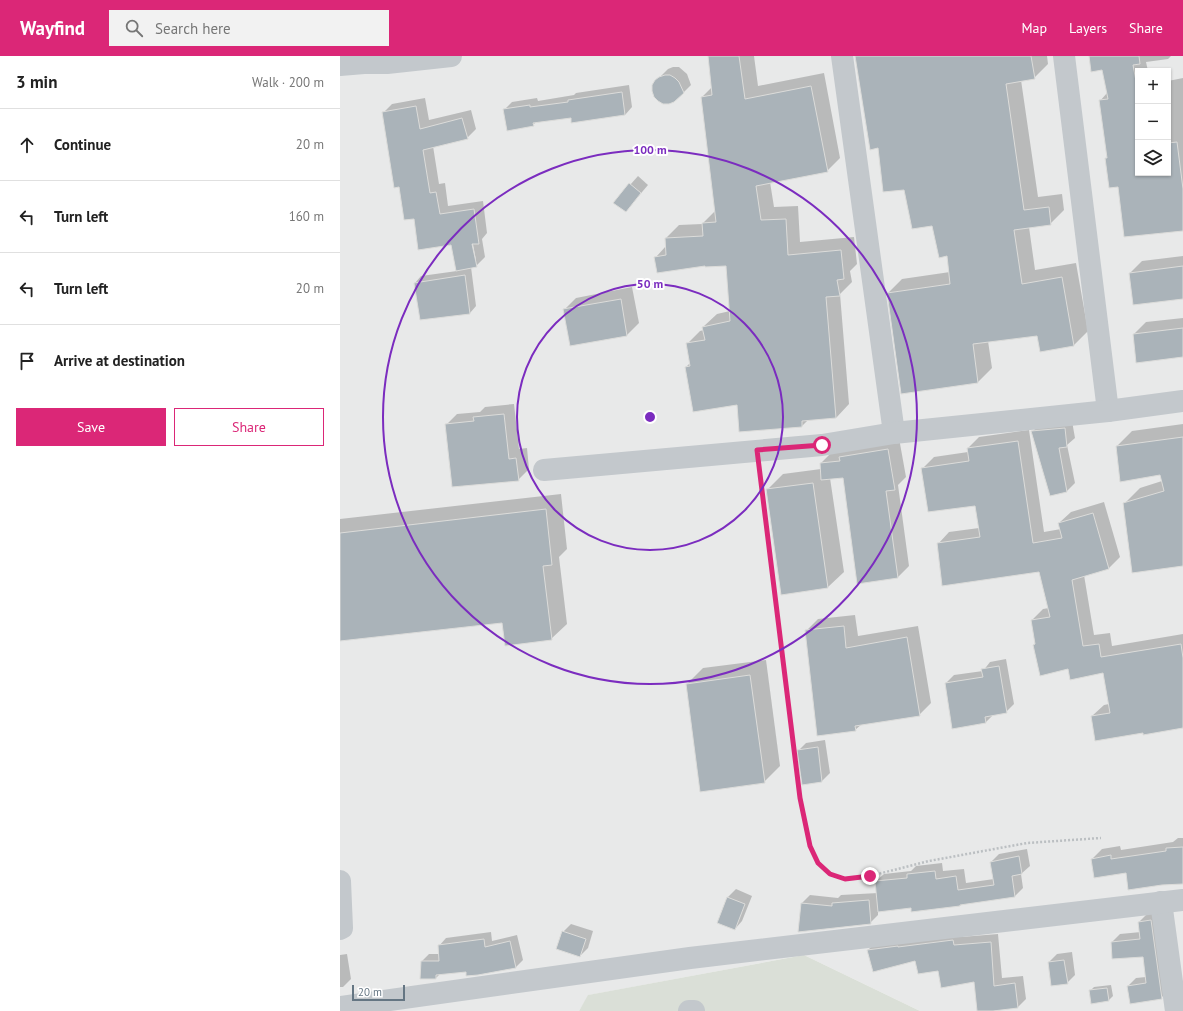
<!DOCTYPE html>
<html lang="en">
<head>
<meta charset="utf-8">
<style>
  :root { --surface:#fff; --page:#f2f2f2; --text:#222; --muted:#767676; --line:#e0e0e0; --accent:#db2777 }
  body { margin:0; font-family:"PT Sans",sans-serif; background:var(--page); color:var(--text) }
  .controls { position:absolute; right:12px; top:12px; display:grid; overflow:hidden; border-radius:0px; box-shadow:0 1px 3px #0004 }
  .controls button { width:36px; height:36px; display:grid; place-items:center; padding:0; border:0; border-bottom:1px solid var(--line); background:var(--surface); color:var(--text); font:20px sans-serif }
  .scale { position:absolute; left:12px; bottom:10px; width:53px; box-sizing:border-box; padding-left:4px; border:2px solid #657683; border-top:0; font-size:11px; line-height:14px; white-space:nowrap; color:#657683; -webkit-text-stroke:3px #fff; paint-order:stroke }
  .stop { position:absolute; width:12px; height:12px; margin:-9px; border:3px solid #db2777; border-radius:50%; background:#fff }
  .stop.end { background:#db2777; border-color:#fff; box-shadow:0 1px 4px #0008 }
  .list { margin:0; padding:0; list-style:none }
  h2 { display:flex; justify-content:space-between; align-items:center; height:52px; margin:0; padding:0 16px; font-size:17px }
  h2 small { font-size:13px; font-weight:400; color:var(--muted) }
  .list li { display:grid; grid-template-columns:26px 1fr auto; gap:12px; align-items:center; box-sizing:border-box; height:72px; padding:0 16px; border-top:1px solid var(--line) }
  .list b { display:block; font-size:15px; white-space:nowrap }
  .list em { font-size:13px; font-style:normal; color:var(--muted) }
  .actions { display:flex; gap:8px; padding:12px 16px }
  .actions a { flex:1; padding:9px 0; border:1px solid var(--accent); border-radius:0px; text-align:center; font-size:14px; color:var(--accent) }
  .actions .main { background:var(--accent); color:#fff }
  .icon { flex:none; width:22px; height:22px; fill:none; stroke:currentColor; stroke-width:2; stroke-linecap:round; stroke-linejoin:round }
  .map { position:relative; flex:none; width:843px; height:955px; overflow:hidden }
  header { display:flex; align-items:center; gap:24px; box-sizing:border-box; height:56px; padding:0 20px; background:var(--accent); color:#fff }
  header strong { font-size:19px }
  nav { display:flex; gap:22px; margin-inline-start:auto; font-size:14px }
  .search { width:280px; height:36px; background:var(--page); display:flex; align-items:center; gap:10px; box-sizing:border-box; padding:0 14px; border-radius:0px; color:var(--muted); font-size:15px }
  main { display:flex }
  aside { flex:1; background:var(--surface) }
  .map>svg:first-child { display:block }
  .built { fill:#e8e9e9; fill-rule:evenodd }
  .green { fill:#dadfd7 }
  .shadow { fill:#0003; fill-rule:evenodd }
  .building { fill:#aab3b9; stroke:#dcdcda }
  .lines { fill:none; stroke-linecap:round; stroke-linejoin:round }
  .path { stroke:#bbbfc2; stroke-width:2.5; stroke-dasharray:2 2; stroke-linecap:butt }
  .minor { stroke:#c3c8cc; stroke-width:22 }
  .route { stroke:#db2777; stroke-width:5 }
  .ring { fill:none; stroke:#7b2cbf; stroke-width:2 }
  .centre { fill:#7b2cbf; stroke:#fff; stroke-width:2 }
  .ring-label { font-size:12px; text-anchor:middle; font-weight:bold; fill:#7b2cbf; stroke:#fff; stroke-width:4; stroke-linejoin:round; paint-order:stroke }
</style>
</head>
<body>
<header>
<strong>Wayfind</strong>
<div class="search"><svg class="icon" aria-label="search" viewBox="0 0 24 24"><circle cx="10" cy="10" r="6"/><path d="M15 15l6 6"/></svg>Search here</div>
<nav><a>Map</a><a>Layers</a><a>Share</a></nav>
</header>
<main>
<aside>
<h2>3 min<small>Walk · 200 m</small></h2>
<ul class="list">
<li><svg class="icon" aria-label="ahead" viewBox="0 0 24 24"><path d="M12 20V5M6 11l6-6 6 6"/></svg><div><b>Continue</b></div><em>20 m</em></li>
<li><svg class="icon" aria-label="left" viewBox="0 0 24 24"><path d="M17 20v-9H6M10 6l-5 5 5 5"/></svg><div><b>Turn left</b></div><em>160 m</em></li>
<li><svg class="icon" aria-label="left" viewBox="0 0 24 24"><path d="M17 20v-9H6M10 6l-5 5 5 5"/></svg><div><b>Turn left</b></div><em>20 m</em></li>
<li><svg class="icon" aria-label="arrive" viewBox="0 0 24 24"><path d="M6 21V4h12l-3 4 3 4H6"/></svg><div><b>Arrive at destination</b></div></li>
</ul>
<div class="actions"><a class="main">Save</a><a>Share</a></div>
</aside>
<div class="map">
<svg width="843" height="955" viewBox="0 0 843 955">
  <rect width="100%" height="100%" fill="#fafaf8"/>
  <path class="built" d="M0 0H843V955H580L464 899 249 939 239 955H0ZM798 15H828V117H798Z"/>
  <polygon class="green" points="464,899 580,955 239,955 248,939"/>
  <g class="shadow">
    <polygon points="369,0 414,0 418,30 484,17 500,102 487,115 430,126 434,151 458,150 460,186 514,181 517,208 510,215 512,226 500,238 509,348 496,362 468,364 462,370 398,348 346,311 351,306 347,288 360,275 364,274 363,271 377,258 390,255 386,209 316,201 326,190 326,182 339,169 362,168 376,154 362,41 372,31"/>
    <polygon points="515,0 707,0 708,8 694,22 681,24 698,141 722,138 724,154 710,168 689,171 695,214 736,207 748,275 734,289 700,295 698,279 648,285 652,312 638,326 562,337 548,237 562,223 610,216 607,199 593,169 565,133 539,91 531,93"/>
    <polygon points="750,0 831,0 828,3 806,6 808,15 798,15 798,117 828,117 828,25 843,22 843,174 779,130 768,101 760,45 767,37 762,13"/>
    <polygon points="333,11 339,11 347,18 351,29 343,37 316,25 328,13"/>
    <polygon points="289,29 292,51 285,59 231,61 196,66 193,69 164,54 172,46 197,42 198,45 234,39 236,37"/>
    <path d="M85 42 89 64 131 54 136 73 127 82 93 90 99 128 105 127 108 150 143 145 147 177 142 183 145 201 136 210 131 211 136 250 130 257 75 227 81 220 117 215 112 188 75 161 60 130 43 57 52 48ZM132 183 136 204H134L130 184Z"/>
    <polygon points="298,120 308,129 286,155 275,146"/>
    <polygon points="843,200 843,242 790,217 802,205"/>
    <polygon points="292,231 299,267 287,279 230,289 224,254 236,242"/>
    <polygon points="843,262 843,300 794,278 806,266"/>
    <polygon points="174,348 179,393 187,392 189,413 178,424 106,369 117,358 140,356 145,351"/>
    <polygon points="732,365 735,382 727,389 735,427 727,435 692,376 700,368"/>
    <polygon points="843,368 843,509 784,448 800,432 822,425 820,418 777,390 792,375"/>
    <polygon points="689,374 704,476 721,473 719,467 731,456 764,446 780,501 769,512 744,519 754,579 770,577 772,590 843,578 843,671 804,676 752,660 764,649 769,648 764,616 729,612 696,588 692,564 703,553 709,552 700,515 598,488 609,476 639,472 636,448 582,413 594,401 628,396 628,392 639,381"/>
    <polygon points="559,382 566,421 558,429 569,510 558,521 504,421 490,422 504,516 488,531 427,434 443,418 481,413 481,407 492,396"/>
    <polygon points="221,438 227,493 219,501 227,568 211,583 163,566 0,584 0,463"/>
    <polygon points="515,559 518,580 578,570 591,647 579,659 522,668 515,674 466,575 478,563"/>
    <polygon points="666,603 674,648 666,656 653,659 646,666 606,627 614,619 643,615 650,606"/>
    <polygon points="426,604 440,710 424,726 347,628 363,612"/>
    <polygon points="485,684 490,717 482,725 463,728 458,695 466,687"/>
    <polygon points="838,782 843,782 843,827 786,815 752,803 762,793 780,790 781,794 833,786"/>
    <polygon points="687,793 690,810 681,818 683,832 675,840 622,848 620,850 572,851 538,855 538,859 530,867 462,847 470,839 498,842 501,839 538,837 536,825 544,818 571,815 576,810 602,807 603,815 624,813 626,827 654,823 651,806 659,798"/>
    <polygon points="396,833 412,840 402,865 395,873 378,866 388,841"/>
    <polygon points="818,857 829,934 821,942 788,930 796,922 806,921 804,900 772,886 780,878 801,876 799,866 807,858"/>
    <polygon points="231,868 253,875 248,892 240,900 223,876"/>
    <polygon points="151,876 152,885 177,879 183,904 176,911 100,918 96,922 82,905 89,898 100,898 99,890 106,882"/>
    <polygon points="620,876 621,881 658,878 662,922 683,920 686,943 678,951 638,955 634,925 599,914 576,904 528,894 536,886"/>
    <polygon points="732,896 735,919 727,927 709,906 717,898"/>
    <polygon points="7,898 11,923 3,931 0,931 0,899"/>
    <polygon points="771,929 773,940 769,944 752,947 750,935 754,931"/>
  </g>
  <g class="building">
    <polygon points="368,0 399,0 405,43 471,30 488,116 416,130 421,164 446,163 448,199 501,194 504,223 497,224 500,240 486,241 496,362 462,365 462,371 399,376 397,349 353,356 345,311 350,310 346,287 365,284 362,271 390,265 386,210 365,211 365,210 317,217 314,201 326,199 325,182 363,180 362,167 376,166 361,41 372,39"/>
    <polygon points="515,0 691,0 695,23 666,28 684,154 709,151 711,169 674,174 682,228 722,221 734,290 700,296 697,280 633,288 638,327 561,338 547,237 610,228 607,200 599,202 592,170 572,173 564,134 543,136 538,92 530,94"/>
    <polygon points="749,0 799,0 800,8 793,9 798,36 798,117 828,117 828,87 837,86 843,133 843,175 784,181 778,131 769,132 765,102 767,102 759,44 768,43 762,14 751,16"/>
    <polygon points="325,19 330,19 335,22 339,26 344,37 334,46 329,48 323,48 318,45 314,41 312,35 312,29 315,24 319,21"/>
    <polygon points="282,36 285,59 231,67 231,62 193,67 194,70 167,75 163,53 190,49 190,51 228,46 228,44"/>
    <polygon points="76,50 80,73 122,62 128,83 83,94 90,137 96,136 100,158 134,153 139,188 132,188 137,211 116,215 111,189 78,194 74,163 64,164 59,131 54,132 42,56"/>
    <polygon points="289,127 301,137 286,156 273,147"/>
    <polygon points="843,210 843,243 793,249 789,217"/>
    <polygon points="125,219 130,258 80,264 74,227"/>
    <polygon points="281,243 287,280 230,290 223,253"/>
    <polygon points="843,272 843,301 796,307 793,278"/>
    <polygon points="164,358 169,403 176,402 179,425 112,431 105,368 134,365 133,361"/>
    <polygon points="725,372 727,391 719,392 727,436 710,440 691,375"/>
    <polygon points="843,381 843,510 792,517 783,447 824,435 820,419 780,426 776,390"/>
    <polygon points="678,385 693,487 722,482 718,467 753,457 769,513 732,524 743,590 759,588 761,601 841,588 843,602 843,672 803,679 803,677 755,685 751,660 770,657 763,617 730,624 728,613 700,620 693,589 695,588 691,564 710,561 699,516 602,530 597,487 640,481 635,450 588,456 581,412 629,405 627,392"/>
    <polygon points="548,393 555,434 546,435 558,522 517,528 503,422 481,424 480,407 500,405 499,401"/>
    <polygon points="473,427 488,532 441,539 426,433"/>
    <polygon points="206,453 212,509 203,510 212,584 165,590 162,567 0,585 0,477"/>
    <polygon points="504,570 506,592 567,581 580,660 515,670 516,675 477,680 465,574"/>
    <polygon points="659,610 667,657 645,661 646,667 612,673 605,627 643,621 641,613"/>
    <polygon points="410,619 425,727 360,736 346,628"/>
    <polygon points="478,691 482,726 462,729 457,694"/>
    <polygon points="843,791 843,828 822,829 788,834 786,817 754,822 751,803 771,799 771,803 826,795 826,792"/>
    <polygon points="679,800 682,818 672,820 675,841 620,849 620,850 571,856 571,852 538,856 535,825 567,822 567,818 595,815 596,823 616,820 618,834 654,829 650,806"/>
    <polygon points="387,841 405,848 395,874 377,867"/>
    <polygon points="529,844 531,868 458,876 461,847 492,850 492,847"/>
    <polygon points="811,864 822,943 790,948 787,930 806,927 803,901 772,903 771,886 800,883 798,866"/>
    <polygon points="222,875 246,883 240,901 216,893"/>
    <polygon points="144,883 145,891 170,885 176,912 138,919 126,920 126,916 96,919 96,923 80,923 81,905 99,905 98,889"/>
    <polygon points="613,884 614,889 651,886 654,930 675,927 678,952 653,955 637,955 634,926 601,932 598,915 578,918 575,905 533,916 527,894 558,890 558,891"/>
    <polygon points="724,904 728,928 711,930 708,906"/>
    <polygon points="767,932 769,945 751,948 749,934"/>
  </g>
  <g class="lines">
    <polyline class="path" points="420,415 460,742 471,790 478,807 490,818 505,823 530,820 589,805 687,787 761,782"/>
    <g class="minor">
      <polyline points="502,0 554,377"/>
      <polyline points="724,0 768,355"/>
      <polyline points="0,9 24,7 47,7 111,0"/>
      <polyline points="204,414 482,389 554,377 768,355 843,345"/>
      <polyline points="0,825 2,872 0,873"/>
      <polyline points="821,846 836,955"/>
      <polyline points="0,951 350,902 843,844"/>
      <polyline points="349,955 354,955"/>
    </g>
  </g>
  <g class="lines">
    <polyline class="route" points="482,389 417,394 460,742 470,790 478,807 490,818 505,823 530,820"/>
  </g>
  <g class="ring">
    <circle cx="310" cy="361" r="133"/>
    <circle cx="310" cy="361" r="267"/>
  </g>
  <circle cx="310" cy="361" r="6" class="centre"/>
  <g class="ring-label">
    <text x="310" y="98">100 m</text>
    <text x="310" y="232">50 m</text>
  </g>
</svg>
<div class="controls">
<button>+</button>
<button>−</button>
<button><svg class="icon" aria-label="layers" viewBox="0 0 24 24"><path d="M12 4l9 5-9 5-9-5zM3 14l9 5 9-5"/></svg></button>
</div>
<div class="scale">20 m</div>
<div class="stop" style="left:482px;top:389px"></div>
<div class="stop end" style="left:530px;top:820px"></div>
</div>
</main>
</body>
</html>
